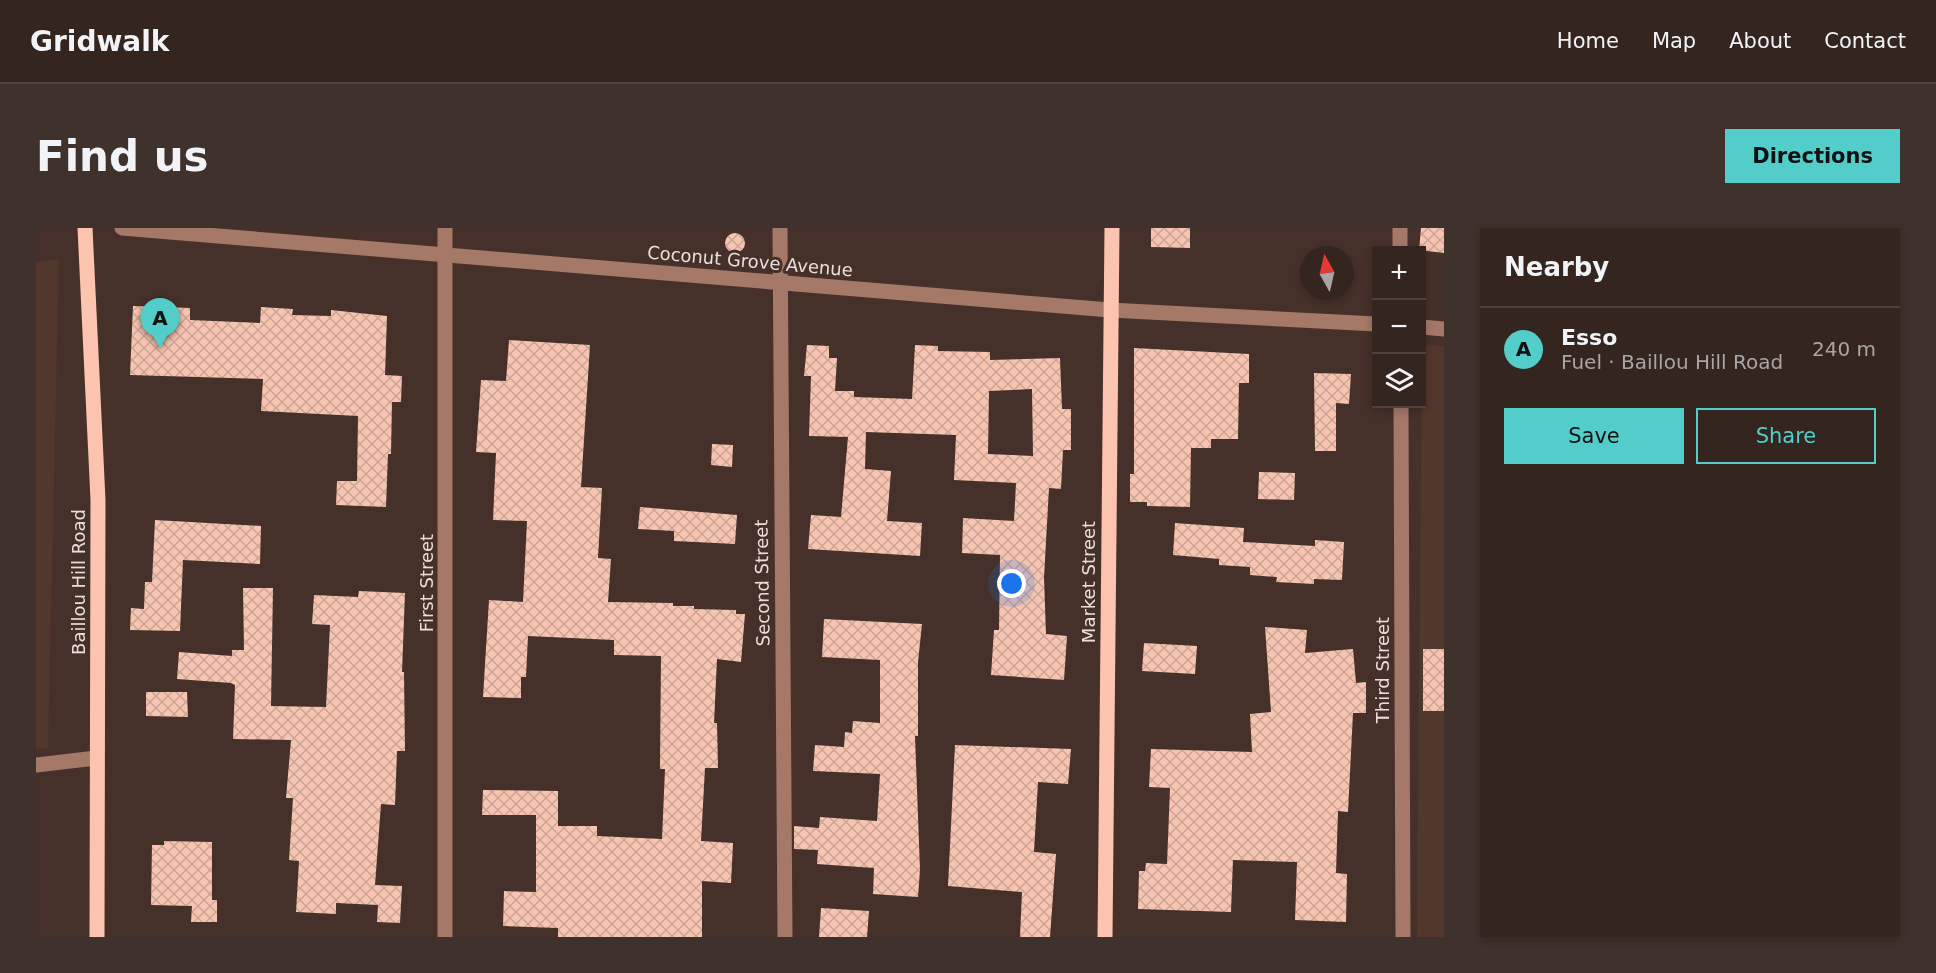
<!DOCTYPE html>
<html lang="en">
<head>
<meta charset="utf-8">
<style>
  :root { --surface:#34251f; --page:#3f312c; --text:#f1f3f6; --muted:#a9a5a4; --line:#4e423d; --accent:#53cdc9 }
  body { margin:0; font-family:"DejaVu Sans",sans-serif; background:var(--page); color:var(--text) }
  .controls { position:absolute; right:18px; top:18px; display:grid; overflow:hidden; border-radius:0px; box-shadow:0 3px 9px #0003 }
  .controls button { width:54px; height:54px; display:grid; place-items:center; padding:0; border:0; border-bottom:2px solid var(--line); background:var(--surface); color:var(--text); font:30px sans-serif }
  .compass { position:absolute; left:1264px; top:18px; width:54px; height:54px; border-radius:50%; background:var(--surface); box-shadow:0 3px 9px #0003; rotate:352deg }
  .you { position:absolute; left:976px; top:356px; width:21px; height:21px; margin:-15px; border:4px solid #fff; border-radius:50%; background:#1a73e8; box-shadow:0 0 0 9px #1a73e833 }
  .badge { display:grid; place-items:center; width:39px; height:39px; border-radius:50%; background:var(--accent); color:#111; font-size:20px; font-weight:700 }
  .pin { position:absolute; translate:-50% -50px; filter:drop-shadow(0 2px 3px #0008) }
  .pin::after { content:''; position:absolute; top:32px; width:21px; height:18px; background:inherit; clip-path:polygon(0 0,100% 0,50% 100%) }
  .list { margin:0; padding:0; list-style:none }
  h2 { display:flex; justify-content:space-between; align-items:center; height:78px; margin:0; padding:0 24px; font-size:26px }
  h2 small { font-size:20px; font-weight:400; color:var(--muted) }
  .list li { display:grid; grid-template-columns:39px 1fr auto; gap:18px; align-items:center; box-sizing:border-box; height:84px; padding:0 24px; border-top:2px solid var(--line) }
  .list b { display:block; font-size:22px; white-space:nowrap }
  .list p { margin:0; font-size:20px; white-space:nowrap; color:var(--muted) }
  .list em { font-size:20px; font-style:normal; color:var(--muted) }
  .actions { display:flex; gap:12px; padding:18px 24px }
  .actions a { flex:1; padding:14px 0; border:2px solid var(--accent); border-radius:0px; text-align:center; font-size:21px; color:var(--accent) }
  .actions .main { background:var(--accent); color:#111 }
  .icon { flex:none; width:33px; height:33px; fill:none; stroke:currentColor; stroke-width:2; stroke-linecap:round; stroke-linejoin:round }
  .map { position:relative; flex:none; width:1408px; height:709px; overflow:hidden; border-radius:0px }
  header { display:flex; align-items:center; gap:36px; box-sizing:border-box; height:84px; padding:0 30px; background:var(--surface); border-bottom:2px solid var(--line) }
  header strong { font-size:28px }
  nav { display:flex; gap:33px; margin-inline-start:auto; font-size:21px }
  .intro { display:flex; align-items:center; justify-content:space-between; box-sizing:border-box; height:144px; padding:0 36px }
  h1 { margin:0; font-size:42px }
  .button { padding:15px 27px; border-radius:0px; background:var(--accent); color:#111; font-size:21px; font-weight:700 }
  main { display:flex; gap:36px; padding:0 36px }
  aside { flex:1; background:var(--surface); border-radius:0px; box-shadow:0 3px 9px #0003 }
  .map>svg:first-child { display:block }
  .built { fill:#52372d }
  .building { fill:url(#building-cross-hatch); fill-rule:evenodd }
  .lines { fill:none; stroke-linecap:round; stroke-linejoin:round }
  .minor { stroke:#a67867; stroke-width:15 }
  .major { stroke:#fcc4ae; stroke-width:15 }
  .labels { text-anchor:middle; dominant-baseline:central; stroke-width:6; stroke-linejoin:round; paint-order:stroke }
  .street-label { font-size:18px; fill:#ebded8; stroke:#453129 }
</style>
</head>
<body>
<header>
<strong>Gridwalk</strong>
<nav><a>Home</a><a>Map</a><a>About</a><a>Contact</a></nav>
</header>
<div class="intro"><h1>Find us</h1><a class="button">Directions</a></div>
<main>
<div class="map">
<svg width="1408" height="709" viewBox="0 0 1408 709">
  <defs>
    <pattern id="building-cross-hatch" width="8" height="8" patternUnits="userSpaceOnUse" patternTransform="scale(1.5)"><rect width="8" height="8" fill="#f7c4b1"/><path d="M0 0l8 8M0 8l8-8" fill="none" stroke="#cba495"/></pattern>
  </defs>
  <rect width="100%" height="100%" fill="#453129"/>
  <g class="built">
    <polygon points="23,31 12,520 0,521 0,34"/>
    <polygon points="1386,116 1408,118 1408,709 1381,709"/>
  </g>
  <g class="building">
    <polygon points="1115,0 1154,0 1154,20 1115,19"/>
    <polygon points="1385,0 1408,0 1408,25 1383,22"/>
    <circle cx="699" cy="15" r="10"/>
    <polygon points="97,78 154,80 154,92 224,95 225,79 257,81 256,87 295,88 295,82 351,88 349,147 366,148 365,174 356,174 355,226 352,226 350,279 300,277 301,253 321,253 322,188 225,183 227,151 94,147"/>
    <polygon points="473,112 554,117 545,259 566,260 562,330 575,331 572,374 637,375 637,378 658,378 658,381 700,382 700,386 709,386 705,434 681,431 678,495 681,495 682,540 669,540 665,613 697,615 695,655 666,653 666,709 522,709 522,700 467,698 468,663 500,664 500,587 446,587 447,562 522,563 522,598 561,598 561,608 626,611 629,541 624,541 625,428 578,427 578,412 492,408 490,449 485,449 485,470 447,469 453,372 487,374 491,293 457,292 460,225 440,224 445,152 470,153"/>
    <path d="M771 117 793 118V130H801L799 163H818V169L876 171 879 117 902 118V123L954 124V132L1024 130 1026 181H1035V222H1027L1025 261 1013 260 1008 350 1010 406 1031 408 1028 452 955 447 958 402H963L964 327 926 325 927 290 978 293 980 255 918 252 920 207 830 204 829 241 855 243 851 293 886 295 884 328 772 321 775 287 805 289 812 209 773 208 775 148H768ZM996 161 997 228 952 226 953 163Z"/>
    <polygon points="1098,120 1213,126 1213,155 1203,155 1202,211 1175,211 1175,220 1155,220 1154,279 1111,278 1111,274 1094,274 1094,246 1098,246"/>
    <polygon points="1278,145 1315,146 1313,176 1300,175 1300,223 1279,223"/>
    <polygon points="676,216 697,217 696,239 675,237"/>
    <polygon points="1223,244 1259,245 1258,272 1222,271"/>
    <polygon points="604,279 701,287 699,316 638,313 638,303 602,301"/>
    <polygon points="119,292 225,298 224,336 147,332 144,403 94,402 95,380 108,381 109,354 116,354"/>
    <polygon points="1139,295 1208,300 1207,314 1279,318 1279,312 1308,314 1306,352 1278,351 1278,356 1240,354 1241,349 1214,347 1214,339 1183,337 1183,331 1137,327"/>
    <polygon points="207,360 237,360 235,478 290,479 294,397 276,396 278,367 322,369 323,363 369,365 366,444 368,444 369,523 361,523 359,577 345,576 339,657 366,658 364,695 341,694 342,677 300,675 300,686 260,684 263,633 253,632 257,570 250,570 255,512 197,511 199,457 195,455 141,451 143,424 196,428 196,422 208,422"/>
    <polygon points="788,391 886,396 882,434 882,508 879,508 884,642 882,669 837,666 838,640 781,636 782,622 758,621 758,598 783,600 784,589 841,593 844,546 777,543 779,517 808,519 809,504 816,505 817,493 844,495 844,432 786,429"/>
    <polygon points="1229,399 1271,402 1269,425 1317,421 1320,455 1330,454 1330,485 1317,485 1312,584 1302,583 1300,645 1311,646 1310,694 1259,692 1261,634 1197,632 1195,684 1102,681 1103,643 1109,643 1110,635 1131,636 1134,560 1113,559 1115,521 1216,524 1214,486 1235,484"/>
    <polygon points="1108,415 1161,418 1159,446 1106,443"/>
    <rect x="1387" y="421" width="21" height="62"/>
    <polygon points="110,464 151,464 152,489 110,488"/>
    <polygon points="919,517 1035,521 1032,556 1002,554 998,624 1020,626 1014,709 984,709 986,664 912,658"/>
    <polygon points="128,613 176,614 176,672 181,672 181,694 155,694 156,678 115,677 116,617 128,617"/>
    <polygon points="785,680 833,683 831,709 783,709"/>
  </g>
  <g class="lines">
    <g class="minor">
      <polyline points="86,0 1074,82 1340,96"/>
      <polyline points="409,0 409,709"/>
      <polyline points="744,0 749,709"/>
      <polyline points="1364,0 1364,22"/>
      <polyline points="1386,99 1408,101"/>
      <polyline points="1365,176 1367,709"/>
      <polyline points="0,537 60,530"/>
    </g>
    <g class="major">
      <polyline points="49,0 62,272 61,709"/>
      <polyline points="1069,709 1076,0"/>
    </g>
  </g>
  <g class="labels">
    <g class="street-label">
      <text transform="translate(714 33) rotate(5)">Coconut Grove Avenue</text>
      <text transform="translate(42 354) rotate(-90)">Baillou Hill Road</text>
      <text transform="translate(1052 354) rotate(-90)">Market Street</text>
      <text transform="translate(390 355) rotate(-90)">First Street</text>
      <text transform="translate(726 355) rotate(-91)">Second Street</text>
      <text transform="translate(1346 442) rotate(-90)">Third Street</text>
    </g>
  </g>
</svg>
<div class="controls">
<button>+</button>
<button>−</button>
<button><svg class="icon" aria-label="layers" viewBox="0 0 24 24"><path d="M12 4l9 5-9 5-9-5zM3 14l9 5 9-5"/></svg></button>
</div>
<svg class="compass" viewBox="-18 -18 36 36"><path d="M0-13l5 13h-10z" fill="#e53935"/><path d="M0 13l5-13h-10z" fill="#a9a5a4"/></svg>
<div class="you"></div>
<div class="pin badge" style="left:124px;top:120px">A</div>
</div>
<aside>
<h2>Nearby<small></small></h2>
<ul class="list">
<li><span class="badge">A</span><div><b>Esso</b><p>Fuel · Baillou Hill Road</p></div><em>240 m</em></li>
</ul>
<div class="actions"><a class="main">Save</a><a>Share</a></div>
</aside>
</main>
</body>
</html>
